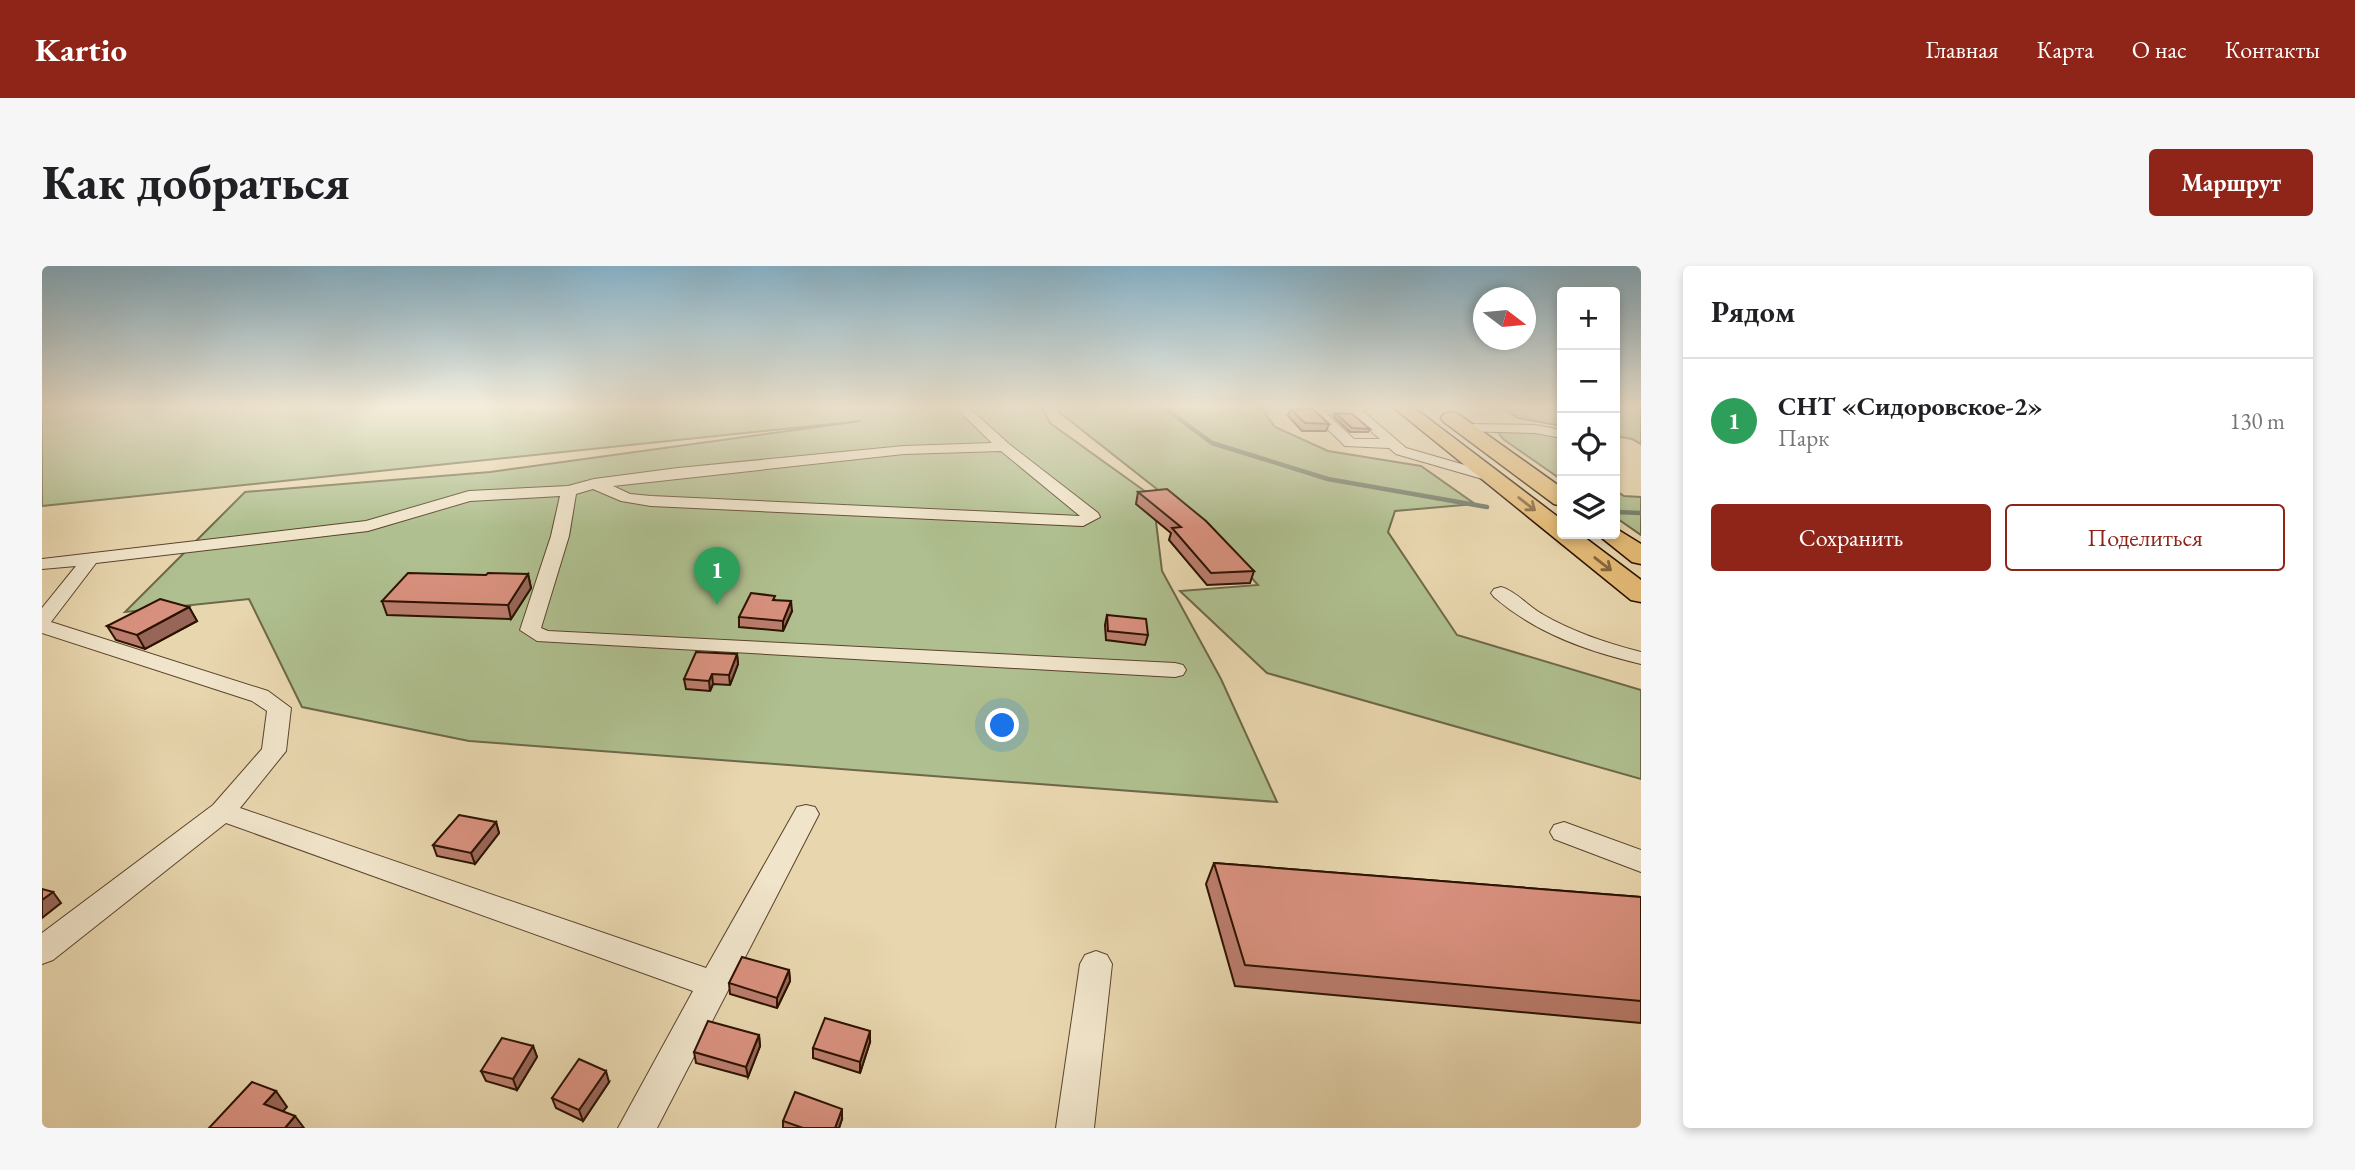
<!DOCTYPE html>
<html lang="ru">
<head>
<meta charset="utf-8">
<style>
  :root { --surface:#fff; --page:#f6f6f6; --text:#202124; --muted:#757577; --line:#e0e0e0; --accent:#8f2418 }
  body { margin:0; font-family:"EB Garamond",serif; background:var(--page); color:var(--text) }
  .controls { position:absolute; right:21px; top:21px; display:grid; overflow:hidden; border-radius:7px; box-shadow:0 4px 10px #0003 }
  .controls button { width:63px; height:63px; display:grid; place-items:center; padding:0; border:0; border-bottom:2px solid var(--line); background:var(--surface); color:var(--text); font:35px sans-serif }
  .compass { position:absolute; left:1431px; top:21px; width:63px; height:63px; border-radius:50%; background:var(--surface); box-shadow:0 4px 10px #0003; rotate:106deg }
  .you { position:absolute; left:961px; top:460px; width:24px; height:24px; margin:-18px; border:5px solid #fff; border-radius:50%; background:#1a73e8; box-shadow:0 0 0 10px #1a73e833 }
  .badge { display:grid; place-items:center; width:46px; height:46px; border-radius:50%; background:var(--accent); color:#fff; font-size:23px; font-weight:700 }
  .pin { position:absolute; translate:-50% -58px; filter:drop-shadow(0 2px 4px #0008) }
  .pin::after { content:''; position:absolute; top:37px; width:24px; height:21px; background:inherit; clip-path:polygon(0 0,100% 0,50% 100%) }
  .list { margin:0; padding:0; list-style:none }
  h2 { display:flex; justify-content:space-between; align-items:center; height:91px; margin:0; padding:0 28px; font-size:30px }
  h2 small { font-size:23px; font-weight:400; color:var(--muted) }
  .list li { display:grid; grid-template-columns:46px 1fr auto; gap:21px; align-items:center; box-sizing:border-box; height:126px; padding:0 28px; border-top:2px solid var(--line) }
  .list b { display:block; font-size:26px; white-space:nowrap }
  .list p { margin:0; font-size:23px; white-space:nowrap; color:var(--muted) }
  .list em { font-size:23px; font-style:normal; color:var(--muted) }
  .actions { display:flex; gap:14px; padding:21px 28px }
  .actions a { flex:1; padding:16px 0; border:2px solid var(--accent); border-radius:7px; text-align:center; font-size:24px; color:var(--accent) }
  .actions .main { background:var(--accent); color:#fff }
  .icon { flex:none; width:38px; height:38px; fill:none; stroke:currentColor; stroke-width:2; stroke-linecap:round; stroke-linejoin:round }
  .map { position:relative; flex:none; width:1599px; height:862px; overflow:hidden; border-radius:7px }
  header { display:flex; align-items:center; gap:42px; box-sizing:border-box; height:98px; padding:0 35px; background:var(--accent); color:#fff }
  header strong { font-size:33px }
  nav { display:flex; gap:38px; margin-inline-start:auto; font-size:24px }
  .intro { display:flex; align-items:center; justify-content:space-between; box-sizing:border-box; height:168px; padding:0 42px }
  h1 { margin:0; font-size:49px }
  .button { padding:18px 32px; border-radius:7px; background:var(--accent); color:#fff; font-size:24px; font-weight:700 }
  main { display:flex; gap:42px; padding:0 42px }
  aside { flex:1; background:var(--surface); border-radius:7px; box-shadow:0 4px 10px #0003 }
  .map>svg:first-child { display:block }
  .green { fill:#afbf8f; stroke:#6e6848; stroke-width:2 }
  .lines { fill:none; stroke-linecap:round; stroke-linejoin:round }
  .stream { stroke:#6c7665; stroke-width:4.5 }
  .minor-casing { stroke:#5b432c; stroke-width:2 }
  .highway-casing { stroke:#2c1200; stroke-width:3 }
  .minor { fill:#f0e4ca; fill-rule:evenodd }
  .highway { fill:#e4bb77; fill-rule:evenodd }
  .wall { fill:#bb7d6d; stroke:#2c1200; stroke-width:2 }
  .shaded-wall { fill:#986659; stroke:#2c1200; stroke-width:2 }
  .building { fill:#d9917f; stroke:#2c1200; stroke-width:2 }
  .oneway { stroke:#88663c }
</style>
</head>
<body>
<header>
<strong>Kartio</strong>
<nav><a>Главная</a><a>Карта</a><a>О нас</a><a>Контакты</a></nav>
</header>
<div class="intro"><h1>Как добраться</h1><a class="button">Маршрут</a></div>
<main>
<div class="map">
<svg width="1599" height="862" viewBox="0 0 1599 862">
  <rect width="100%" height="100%" fill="#e8d6ae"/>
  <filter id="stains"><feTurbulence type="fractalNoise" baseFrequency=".00286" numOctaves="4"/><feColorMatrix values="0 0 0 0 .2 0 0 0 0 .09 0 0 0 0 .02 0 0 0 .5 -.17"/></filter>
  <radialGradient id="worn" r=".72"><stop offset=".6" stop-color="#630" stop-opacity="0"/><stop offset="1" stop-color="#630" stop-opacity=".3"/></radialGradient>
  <g class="green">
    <polygon points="25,141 1000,141 1008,157 1111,231 1120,305 1179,413 1235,536 427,475 260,441 207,333 83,346 203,226 448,206 819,155 0,240 0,144"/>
    <polygon points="1018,141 1231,141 1220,143 1233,161 1286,185 1379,200 1433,238 1353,245 1346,266 1415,369 1599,424 1599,513 1225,407 1138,325 1216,319 1167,264 1017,146"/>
    <polygon points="1459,141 1520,141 1520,160 1476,152"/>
    <polygon points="1573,141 1599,141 1599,178 1590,173 1573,170"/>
    <polygon points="1490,165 1520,172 1520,214 1461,173 1456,166"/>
    <polygon points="1573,224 1582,230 1599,231 1599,269 1573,251"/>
  </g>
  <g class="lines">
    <g class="stream">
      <polyline points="1121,141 1170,177 1286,213 1445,241"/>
      <polyline points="1575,246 1599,247"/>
    </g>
    <defs>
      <g id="minor">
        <path d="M913 141H926L967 178 1056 247 1058 251 1041 260 609 240 579 235 551 223 534 228 527 270 499 362 506 365 1133 397 1141 399 1144 404 1141 409 1133 411 495 375 478 364 509 270 518 230 428 235 326 265 54 297 9 356 226 425 249 442 244 485 198 542 664 702 755 541 764 539 773 541 777 548 615 862H576L651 725 184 557 11 694 0 698V667L171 539 220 483 225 445 210 435 0 367V342L34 300 0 303V293L324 255 427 225 526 220 552 213 636 202 862 180 950 177ZM959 185 1038 250 609 230 588 228 571 220 862 188Z"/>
        <path d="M1269 141H1326L1321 145 1364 182 1454 208 1457 211 1454 214H1444L1354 188 1347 182 1303 180 1269 147ZM1308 147 1338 173H1312L1285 148Z"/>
        <polygon points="1423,158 1493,159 1520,164 1520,172 1493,167 1418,165 1418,159"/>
        <path d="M1459 321C1474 325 1487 341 1500 348 1531 366 1564 377 1599 386V398C1545 385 1495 368 1452 331L1449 327 1452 323Z"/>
        <polygon points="1522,556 1599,584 1599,606 1512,573 1508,566 1512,559"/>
        <polygon points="1054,685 1065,689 1070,698 1052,862 1014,862 1038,698 1043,689"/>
      </g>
      <g id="highway">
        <polygon points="1351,141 1371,141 1520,254 1520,268 1538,268 1599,314 1599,336 1589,334"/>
        <polygon points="1409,146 1416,148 1520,222 1520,240 1512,238 1402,156 1399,152 1402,148"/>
        <polygon points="1573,262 1599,278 1599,298 1590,296 1555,268 1573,268"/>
      </g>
    </defs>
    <use href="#minor" class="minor-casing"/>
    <use href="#highway" class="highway-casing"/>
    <use href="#minor" class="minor"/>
    <use href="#highway" class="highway"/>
  </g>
  <g class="wall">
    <polygon points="1248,143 1287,158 1284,165 1260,165 1246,150"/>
    <polygon points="1293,147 1328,163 1326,166 1308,166 1292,151"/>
    <polygon points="1096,226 1212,305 1208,317 1165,319 1127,274 1129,267 1094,238"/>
    <polygon points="486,308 489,322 469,353 345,349 340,335 444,309"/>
    <polygon points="733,334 750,345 741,365 697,361 697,351"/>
    <polygon points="147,341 155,355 103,383 74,374 65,360"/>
    <polygon points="1065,349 1106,369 1103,379 1064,374 1063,359"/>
    <polygon points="695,388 696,398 688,419 671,418 668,425 644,423 642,413"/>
    <polygon points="454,556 457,567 433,598 395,590 391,579"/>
    <polygon points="1172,597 1599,631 1599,757 1193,720 1164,618"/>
    <polygon points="747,704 748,715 735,742 688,728 687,717"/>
    <polygon points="717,769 718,780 706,811 654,797 652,786"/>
    <polygon points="828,776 818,807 771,792 771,782"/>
    <polygon points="491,780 495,791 475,824 444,815 439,805"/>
    <polygon points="567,816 541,855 514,842 510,832"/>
    <polygon points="800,853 797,862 741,862 741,855"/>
  </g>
  <g class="shaded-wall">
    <polygon points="486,308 489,322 469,353 466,339"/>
    <polygon points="749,335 750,345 741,365 741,355"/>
    <polygon points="147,341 155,355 103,383 95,369"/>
    <polygon points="695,388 696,398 688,419 687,409"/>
    <polygon points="670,408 671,418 668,425 667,415"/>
    <polygon points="454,556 457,567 433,598 429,587"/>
    <polygon points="11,626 19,637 0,652 0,634"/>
    <polygon points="747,704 748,715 735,742 735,732"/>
    <polygon points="828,765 828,776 818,807 818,796"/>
    <polygon points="717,769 718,780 706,811 704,801"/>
    <polygon points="491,780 495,791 475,824 471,813"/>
    <polygon points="564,805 567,816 541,855 537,844"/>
    <polygon points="234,825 245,841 234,853 222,838"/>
    <polygon points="800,843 800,853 797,862 793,862"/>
    <polygon points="253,850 262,862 243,862"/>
  </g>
  <g class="building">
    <polygon points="1248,143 1271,143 1287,158 1263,157"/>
    <polygon points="1293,147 1310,148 1328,163 1310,162"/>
    <polygon points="1125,223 1164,255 1212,305 1169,307 1130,262 1139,261 1096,226"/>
    <polygon points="366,307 444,309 446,307 486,308 466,339 340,335"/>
    <polygon points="709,327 733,330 731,334 749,335 741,355 697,351"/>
    <polygon points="118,333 147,341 95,369 65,360"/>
    <polygon points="1065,349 1104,353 1106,369 1066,365"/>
    <polygon points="654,386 695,388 687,409 670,408 667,415 642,413"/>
    <polygon points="417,549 454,556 429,587 391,579"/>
    <polygon points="1172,597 1599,631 1599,735 1203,699"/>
    <polygon points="0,623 11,626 0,634"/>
    <polygon points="700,691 747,704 735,732 687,717"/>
    <polygon points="783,752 828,765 818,796 771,782"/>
    <polygon points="666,755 717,769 704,801 652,786"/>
    <polygon points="460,772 491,780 471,813 439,805"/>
    <polygon points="537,793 564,805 537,844 510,832"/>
    <polygon points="210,816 234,825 222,838 253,850 243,862 167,862"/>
    <polygon points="753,826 800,843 793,862 761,862 741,855"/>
  </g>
  <defs><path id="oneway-shaft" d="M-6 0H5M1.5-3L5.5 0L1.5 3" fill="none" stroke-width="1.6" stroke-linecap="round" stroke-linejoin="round" transform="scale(1.75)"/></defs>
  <g class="oneway">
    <use href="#oneway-shaft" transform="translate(1485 238) rotate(38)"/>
    <use href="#oneway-shaft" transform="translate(1561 298) rotate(38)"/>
  </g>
  <linearGradient id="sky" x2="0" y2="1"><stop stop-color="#87b6cf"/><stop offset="0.54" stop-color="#f5eddb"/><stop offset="1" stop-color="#f5eddb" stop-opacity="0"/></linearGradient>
  <rect width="1599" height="261" fill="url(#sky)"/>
  <rect width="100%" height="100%" filter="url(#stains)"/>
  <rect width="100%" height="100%" fill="url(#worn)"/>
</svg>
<div class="controls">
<button>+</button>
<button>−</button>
<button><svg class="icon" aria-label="locate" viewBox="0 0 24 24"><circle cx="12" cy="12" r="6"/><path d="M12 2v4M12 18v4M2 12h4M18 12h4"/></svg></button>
<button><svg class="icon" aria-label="layers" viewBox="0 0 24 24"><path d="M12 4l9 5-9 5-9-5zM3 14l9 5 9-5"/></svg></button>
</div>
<svg class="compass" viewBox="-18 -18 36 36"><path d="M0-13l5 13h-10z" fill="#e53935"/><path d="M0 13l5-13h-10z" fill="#757577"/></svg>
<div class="you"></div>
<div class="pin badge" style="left:675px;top:339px;background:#2e9e5b">1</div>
</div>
<aside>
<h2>Рядом<small></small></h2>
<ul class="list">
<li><span class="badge" style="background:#2e9e5b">1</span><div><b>СНТ «Сидоровское-2»</b><p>Парк</p></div><em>130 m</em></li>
</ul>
<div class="actions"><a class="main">Сохранить</a><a>Поделиться</a></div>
</aside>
</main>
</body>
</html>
